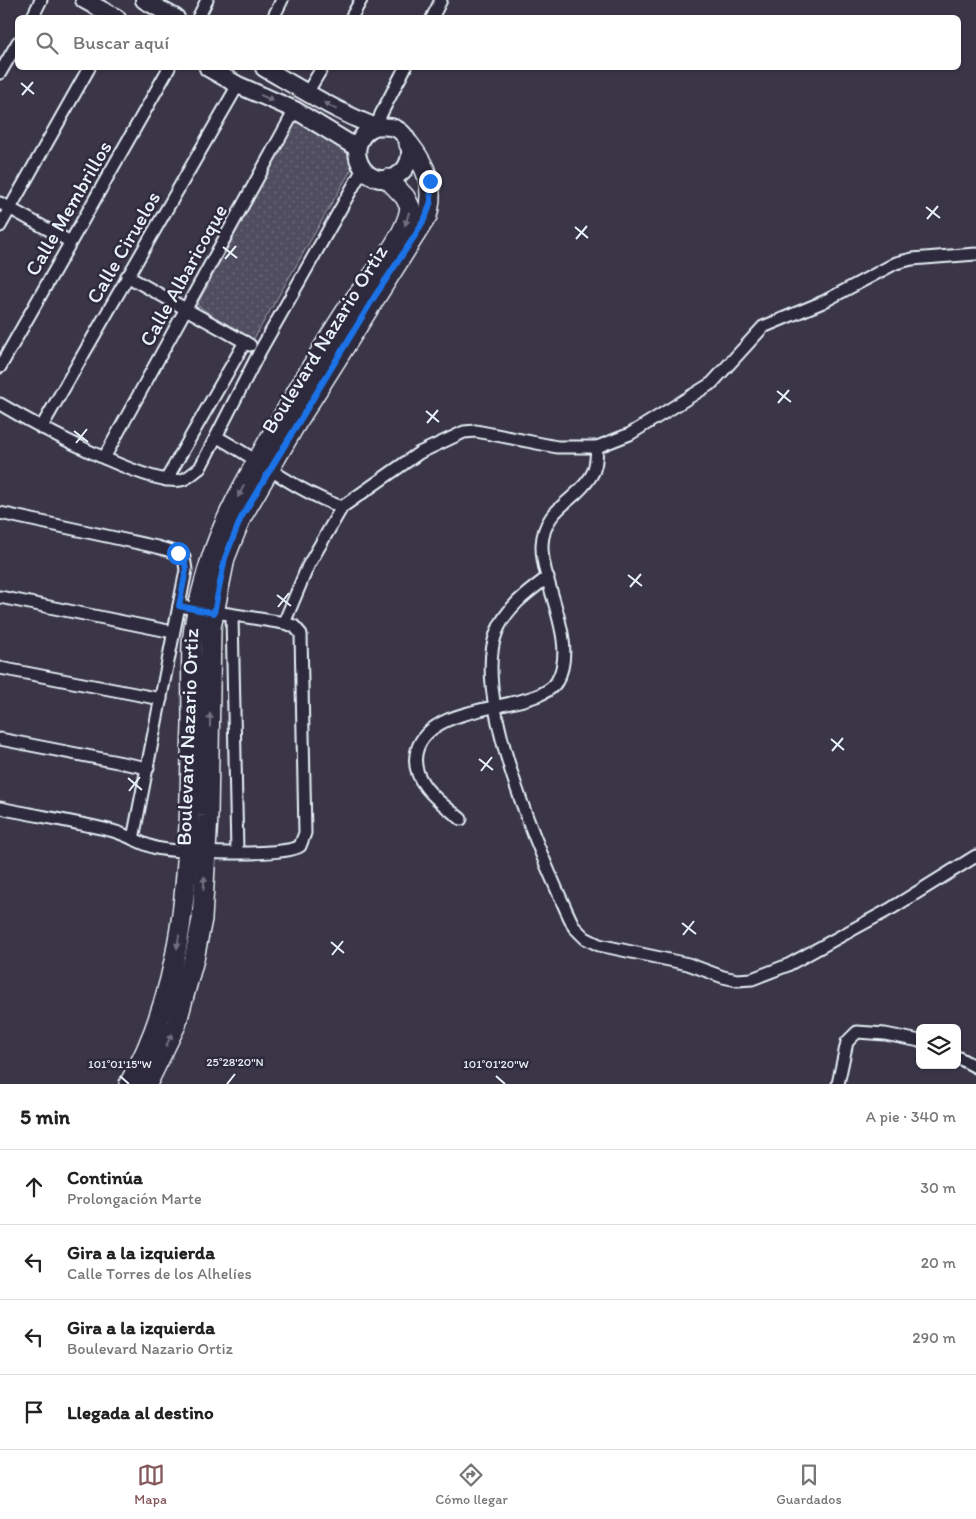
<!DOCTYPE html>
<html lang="es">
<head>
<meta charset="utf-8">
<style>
  :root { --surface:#fff; --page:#f2f2f2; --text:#222; --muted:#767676; --line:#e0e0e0; --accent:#85585c }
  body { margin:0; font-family:Itim,sans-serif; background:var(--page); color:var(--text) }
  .controls { position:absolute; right:15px; bottom:15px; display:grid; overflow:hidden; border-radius:8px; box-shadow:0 1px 4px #0004 }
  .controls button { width:45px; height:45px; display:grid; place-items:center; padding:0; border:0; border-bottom:1px solid var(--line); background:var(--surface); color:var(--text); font:25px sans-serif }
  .stop { position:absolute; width:15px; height:15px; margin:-11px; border:4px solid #1a73e8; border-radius:50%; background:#fff }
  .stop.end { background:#1a73e8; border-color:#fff; box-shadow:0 1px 5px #0008 }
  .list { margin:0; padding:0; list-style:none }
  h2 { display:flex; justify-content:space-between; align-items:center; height:65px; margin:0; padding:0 20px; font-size:21px }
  h2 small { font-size:16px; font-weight:400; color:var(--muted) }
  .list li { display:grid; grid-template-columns:32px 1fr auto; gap:15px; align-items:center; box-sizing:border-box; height:75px; padding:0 20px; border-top:1px solid var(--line) }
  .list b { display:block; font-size:19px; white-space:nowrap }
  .list p { margin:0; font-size:16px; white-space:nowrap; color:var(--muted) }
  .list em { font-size:16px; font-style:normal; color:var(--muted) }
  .icon { flex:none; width:28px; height:28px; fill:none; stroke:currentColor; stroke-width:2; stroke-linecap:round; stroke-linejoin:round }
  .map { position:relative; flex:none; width:976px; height:1084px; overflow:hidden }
  .search { position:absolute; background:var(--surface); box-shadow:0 1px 4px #0004; left:15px; right:15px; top:15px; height:55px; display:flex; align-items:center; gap:12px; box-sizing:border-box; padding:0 18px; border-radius:8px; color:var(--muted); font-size:19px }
  .sheet { height:365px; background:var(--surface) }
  nav { display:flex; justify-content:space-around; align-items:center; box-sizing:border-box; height:70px; border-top:1px solid var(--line); background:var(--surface); font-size:14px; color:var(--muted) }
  nav a { display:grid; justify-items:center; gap:2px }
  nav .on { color:var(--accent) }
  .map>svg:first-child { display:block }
  .park { fill:url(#park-dots); stroke:#9ca0ac }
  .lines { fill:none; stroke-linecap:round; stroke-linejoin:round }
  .street-casing { stroke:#e8f1f8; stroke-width:15 }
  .secondary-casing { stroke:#e8f1f8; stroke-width:20 }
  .primary-casing { stroke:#e8f1f8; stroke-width:22 }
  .street { stroke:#2f2a3d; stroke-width:11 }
  .secondary { stroke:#2f2a3d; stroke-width:16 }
  .primary { stroke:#2f2a3d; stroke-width:19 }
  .oneway { fill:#70707e }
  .route { stroke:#1a73e8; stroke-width:6 }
  .ticks { fill:none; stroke:#e8f1f8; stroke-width:2 }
  .labels { text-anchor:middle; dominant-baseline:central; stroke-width:5; stroke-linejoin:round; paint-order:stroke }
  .street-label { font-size:21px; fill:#e8f1f8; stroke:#2f2a3d }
  .ticks-label { font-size:12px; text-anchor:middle; fill:#e8f1f8; stroke:#2f2a3d; stroke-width:5; stroke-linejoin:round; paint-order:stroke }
</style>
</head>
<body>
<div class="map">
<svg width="976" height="1084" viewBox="0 0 976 1084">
  <defs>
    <pattern id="park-dots" width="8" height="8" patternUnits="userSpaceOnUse" patternTransform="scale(1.25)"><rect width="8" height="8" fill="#504e5f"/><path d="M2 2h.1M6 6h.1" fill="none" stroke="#696877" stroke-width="1.8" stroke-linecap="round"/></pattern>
  </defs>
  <rect width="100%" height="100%" fill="#3a3648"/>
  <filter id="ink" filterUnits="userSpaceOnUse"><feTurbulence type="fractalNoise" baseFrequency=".02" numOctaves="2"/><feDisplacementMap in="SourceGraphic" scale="10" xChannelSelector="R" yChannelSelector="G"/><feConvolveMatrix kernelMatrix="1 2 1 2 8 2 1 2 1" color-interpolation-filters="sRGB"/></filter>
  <g filter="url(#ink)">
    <polygon class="park" points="296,120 349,147 355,163 252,342 197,305"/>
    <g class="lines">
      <defs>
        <g id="street">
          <polyline points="32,18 41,0"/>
          <polyline points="198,18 207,0"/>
          <polyline points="273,18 282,0"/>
          <polyline points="351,18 361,0"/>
          <polyline points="432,18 441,0"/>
          <polyline points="0,73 18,42"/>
          <polyline points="307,93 322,68"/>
          <polyline points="381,125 379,120 381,114 405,68"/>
          <polyline points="0,203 69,241"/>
          <polyline points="0,226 89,68"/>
          <polyline points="127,276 250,345"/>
          <polyline points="0,367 169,68"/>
          <path d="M0 404C32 423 149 487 181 480 188 479 194 472 200 468L260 351 363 169"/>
          <polyline points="41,428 238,85"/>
          <path d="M217 437C259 460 296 491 342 507"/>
          <polyline points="104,458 295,110"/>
          <polyline points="166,480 245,342"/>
          <polyline points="0,513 157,547 178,553 184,557 186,570 133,839"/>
          <path d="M548 577C528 592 507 607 497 631 471 695 538 849 566 910L574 927 585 938 599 945 688 964 723 977 737 980 752 979 788 965 892 908 976 856"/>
          <polyline points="0,597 173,632"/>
          <polyline points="232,616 237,852"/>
          <polyline points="284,623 308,566 342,507 419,453 464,432 476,431 557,447 597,447 630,434 712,383 763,327 823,302 896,263 912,259 976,254"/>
          <polyline points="0,668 161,699"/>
          <polyline points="0,739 148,768"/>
          <path d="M0 808C38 816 76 822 113 831 128 835 141 844 156 848 177 853 285 857 300 846L305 833 301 634 294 626 284 623 179 606"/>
          <path d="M461 819C441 803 408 781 417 750 432 699 540 713 557 681 579 643 541 583 542 545 544 507 575 503 591 476 597 467 596 457 597 447"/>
          <polyline points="957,1057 976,1067"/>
          <polyline points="838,1084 847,1042 857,1032 885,1034 920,1041"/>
        </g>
        <g id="secondary">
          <polyline points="84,0 117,18"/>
          <polyline points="144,0 176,18"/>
          <polyline points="208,68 238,85 295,110 357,148"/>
          <path d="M264 68C299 88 334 110 371 125 381 129 390 123 400 131 415 143 413 167 396 176 365 192 339 145 374 127"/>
        </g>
        <g id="primary">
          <path d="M129 1084C192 974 188 847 192 724 192 697 191 670 192 644 194 619 201 593 208 569 222 520 248 477 273 433 297 392 320 351 346 311 365 284 407 238 410 207L405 197 388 179"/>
          <path d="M147 1084 176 1025 194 959 202 919 208 816 211 628 225 558 241 518 294 427 427 216C435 187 427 167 409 144"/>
        </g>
      </defs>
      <use href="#street" class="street-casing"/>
      <use href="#secondary" class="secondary-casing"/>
      <use href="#primary" class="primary-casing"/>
      <use href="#street" class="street"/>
      <use href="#secondary" class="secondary"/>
      <use href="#primary" class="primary"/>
    </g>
    <defs><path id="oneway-solid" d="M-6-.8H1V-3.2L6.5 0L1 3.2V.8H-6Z" transform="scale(1.25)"/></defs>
    <g class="oneway">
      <use href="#oneway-solid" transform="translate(267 98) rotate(24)"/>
      <use href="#oneway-solid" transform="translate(330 106) rotate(-151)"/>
      <use href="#oneway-solid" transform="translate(407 219) rotate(107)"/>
      <use href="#oneway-solid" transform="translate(241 491) rotate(118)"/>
      <use href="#oneway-solid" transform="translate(210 720) rotate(-90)"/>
      <use href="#oneway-solid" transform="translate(204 883) rotate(-86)"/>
      <use href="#oneway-solid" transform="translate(178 942) rotate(99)"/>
      <use href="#oneway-solid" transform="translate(169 1040) rotate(-65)"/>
    </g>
  </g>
  <g class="lines" filter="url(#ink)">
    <polyline class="route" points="178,553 184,557 186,570 179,606 214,613 225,558 241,518 373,299 416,234 426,216 431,201 430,181"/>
  </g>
  <path class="ticks" d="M21 83 34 94M22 95 33 82M926 207 940 218M927 219 938 206M575 227 588 238M576 239 587 226M223 247 237 258M225 259 236 246M777 391 791 402M778 403 789 390M426 411 439 422M427 423 438 410M74 431 88 442M76 443 87 429M628 575 642 586M630 587 641 574M277 595 291 606M278 607 289 593M831 739 844 750M832 751 843 738M479 759 493 770M481 771 492 757M128 778 142 790M129 791 140 777M682 923 696 934M683 935 694 921M331 942 344 953M332 955 343 941M120 1076 129 1084M496 1076 505 1084M227 1084 235 1074"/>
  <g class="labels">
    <g class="street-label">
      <text transform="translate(68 208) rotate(-60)">Calle Membrillos</text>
      <text transform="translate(123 247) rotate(-60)">Calle Ciruelos</text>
      <text transform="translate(183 275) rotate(-61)">Calle Albaricoque</text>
      <text transform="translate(324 339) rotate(-58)">Boulevard Nazario Ortiz</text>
      <text transform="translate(187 737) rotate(-88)">Boulevard Nazario Ortiz</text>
    </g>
  </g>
  <g class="ticks-label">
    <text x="235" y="1066">25°28'20"N</text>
    <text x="120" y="1068">101°01'15"W</text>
    <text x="496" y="1068">101°01'20"W</text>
  </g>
</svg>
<div class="controls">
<button><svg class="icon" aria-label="layers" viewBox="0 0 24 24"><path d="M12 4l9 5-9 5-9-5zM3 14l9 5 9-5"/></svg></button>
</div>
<div class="stop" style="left:178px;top:553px"></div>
<div class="stop end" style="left:430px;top:181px"></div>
<div class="search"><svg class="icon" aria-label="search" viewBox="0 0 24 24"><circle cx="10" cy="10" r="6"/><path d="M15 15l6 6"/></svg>Buscar aquí</div>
</div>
<section class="sheet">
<h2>5 min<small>A pie · 340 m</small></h2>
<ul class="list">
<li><svg class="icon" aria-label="ahead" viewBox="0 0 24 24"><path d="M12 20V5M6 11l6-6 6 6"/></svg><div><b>Continúa</b><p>Prolongación Marte</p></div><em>30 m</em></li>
<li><svg class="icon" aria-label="left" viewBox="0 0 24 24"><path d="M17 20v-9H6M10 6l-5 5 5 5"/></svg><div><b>Gira a la izquierda</b><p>Calle Torres de los Alhelíes</p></div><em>20 m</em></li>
<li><svg class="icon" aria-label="left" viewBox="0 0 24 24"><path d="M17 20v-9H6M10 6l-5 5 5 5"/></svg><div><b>Gira a la izquierda</b><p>Boulevard Nazario Ortiz</p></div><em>290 m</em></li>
<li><svg class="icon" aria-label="arrive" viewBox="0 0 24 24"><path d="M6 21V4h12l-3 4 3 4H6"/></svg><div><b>Llegada al destino</b></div></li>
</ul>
</section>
<nav>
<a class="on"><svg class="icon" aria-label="map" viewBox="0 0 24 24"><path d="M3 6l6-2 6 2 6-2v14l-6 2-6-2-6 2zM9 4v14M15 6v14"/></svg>Mapa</a>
<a><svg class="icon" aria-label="directions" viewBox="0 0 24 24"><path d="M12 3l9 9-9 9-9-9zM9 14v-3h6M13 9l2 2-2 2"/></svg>Cómo llegar</a>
<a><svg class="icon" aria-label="saved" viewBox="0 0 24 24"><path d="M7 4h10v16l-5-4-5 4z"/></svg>Guardados</a>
</nav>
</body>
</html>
